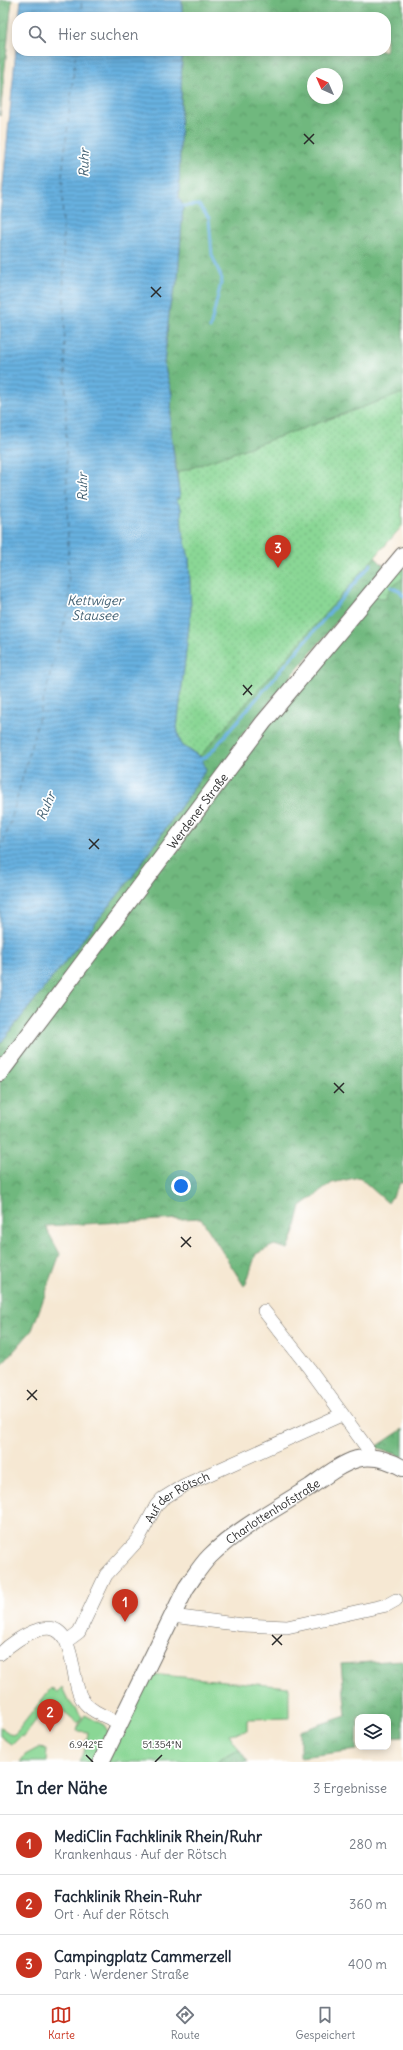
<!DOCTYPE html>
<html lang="de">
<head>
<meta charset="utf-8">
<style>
  :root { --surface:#fff; --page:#f2f2f3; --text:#1f2937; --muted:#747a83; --line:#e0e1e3; --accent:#c8321e }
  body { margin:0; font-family:Delius,sans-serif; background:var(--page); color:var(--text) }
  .controls { position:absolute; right:12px; bottom:12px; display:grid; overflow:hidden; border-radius:8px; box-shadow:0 2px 10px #0003 }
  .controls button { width:36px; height:36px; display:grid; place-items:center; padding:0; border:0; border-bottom:1px solid var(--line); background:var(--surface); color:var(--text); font:20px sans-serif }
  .compass { position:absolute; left:307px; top:68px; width:36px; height:36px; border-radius:50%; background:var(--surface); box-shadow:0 2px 10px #0003; rotate:315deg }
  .you { position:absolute; left:181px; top:1186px; width:14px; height:14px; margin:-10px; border:3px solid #fff; border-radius:50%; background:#1a73e8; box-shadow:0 0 0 6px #1a73e833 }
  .badge { display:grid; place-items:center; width:26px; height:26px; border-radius:50%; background:var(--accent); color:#fff; font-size:13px; font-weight:700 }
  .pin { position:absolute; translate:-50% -33px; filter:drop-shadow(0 1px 2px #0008) }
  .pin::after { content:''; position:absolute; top:21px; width:14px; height:12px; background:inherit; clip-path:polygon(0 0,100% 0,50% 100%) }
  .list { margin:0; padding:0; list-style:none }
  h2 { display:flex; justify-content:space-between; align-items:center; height:52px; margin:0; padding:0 16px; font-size:17px }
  h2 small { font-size:13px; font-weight:400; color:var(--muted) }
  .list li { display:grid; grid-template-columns:26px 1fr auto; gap:12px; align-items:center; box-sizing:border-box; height:60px; padding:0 16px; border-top:1px solid var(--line) }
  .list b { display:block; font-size:15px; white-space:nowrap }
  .list p { margin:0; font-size:13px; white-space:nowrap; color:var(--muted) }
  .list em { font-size:13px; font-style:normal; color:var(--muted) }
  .icon { flex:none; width:22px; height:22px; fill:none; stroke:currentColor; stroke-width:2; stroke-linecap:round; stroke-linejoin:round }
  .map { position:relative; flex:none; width:403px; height:1762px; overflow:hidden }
  .search { position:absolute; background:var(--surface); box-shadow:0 2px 10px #0003; left:12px; right:12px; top:12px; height:44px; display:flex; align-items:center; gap:10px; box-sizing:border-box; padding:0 14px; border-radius:16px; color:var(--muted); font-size:15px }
  .sheet { height:232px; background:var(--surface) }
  nav { display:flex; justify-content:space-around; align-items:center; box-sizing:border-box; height:56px; border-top:1px solid var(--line); background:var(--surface); font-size:11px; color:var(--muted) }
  nav a { display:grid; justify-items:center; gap:2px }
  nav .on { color:var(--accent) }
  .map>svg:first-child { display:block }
  .green { fill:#8ad795; stroke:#5a8160 }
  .forest { fill:url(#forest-crowns); stroke:#4d7254; fill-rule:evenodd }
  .wetland { fill:url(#wetland-marsh); stroke:#5a8160 }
  .park { fill:url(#park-dots); stroke:#5a8160 }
  .water { fill:url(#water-rules); stroke:#4a6e86 }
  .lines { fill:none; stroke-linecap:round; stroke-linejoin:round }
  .stream { stroke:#68b1e0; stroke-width:3 }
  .ferry { stroke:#436173; stroke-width:1; stroke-dasharray:5 4; stroke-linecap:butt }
  .minor-casing { stroke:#726d66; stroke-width:14 }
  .major-casing { stroke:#726d66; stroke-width:18 }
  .minor { stroke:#fff; stroke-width:13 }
  .major { stroke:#fff; stroke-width:16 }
  .ticks { fill:none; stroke:#2b2b2b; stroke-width:1.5 }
  .labels { text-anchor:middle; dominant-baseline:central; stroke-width:3.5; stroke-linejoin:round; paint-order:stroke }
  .street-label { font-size:12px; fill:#2b2b2b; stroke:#fff }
  .water-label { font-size:13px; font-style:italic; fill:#436173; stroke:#fff }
  .ticks-label { font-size:10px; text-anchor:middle; fill:#2b2b2b; stroke:#fff; stroke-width:3.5; stroke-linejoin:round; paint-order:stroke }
</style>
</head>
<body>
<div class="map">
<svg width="403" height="1762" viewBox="0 0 403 1762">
  <defs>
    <pattern id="forest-crowns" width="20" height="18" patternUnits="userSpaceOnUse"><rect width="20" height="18" fill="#6fb87e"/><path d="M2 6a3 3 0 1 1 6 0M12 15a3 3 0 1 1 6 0" fill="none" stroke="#5b9667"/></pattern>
    <pattern id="wetland-marsh" width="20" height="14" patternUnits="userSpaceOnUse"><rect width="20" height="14" fill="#8ad795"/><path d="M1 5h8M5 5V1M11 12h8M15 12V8" fill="none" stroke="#77b981"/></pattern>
    <pattern id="park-dots" width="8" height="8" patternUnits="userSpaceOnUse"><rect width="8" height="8" fill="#8ad795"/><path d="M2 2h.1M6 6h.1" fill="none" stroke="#77b981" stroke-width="1.8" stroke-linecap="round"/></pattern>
    <pattern id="water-rules" width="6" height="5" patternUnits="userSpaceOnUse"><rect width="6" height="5" fill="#68b1e0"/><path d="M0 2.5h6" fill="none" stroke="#5690b6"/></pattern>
  </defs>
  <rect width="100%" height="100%" fill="#fff"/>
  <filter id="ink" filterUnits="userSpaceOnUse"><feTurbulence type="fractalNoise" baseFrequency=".025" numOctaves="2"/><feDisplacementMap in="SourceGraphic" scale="8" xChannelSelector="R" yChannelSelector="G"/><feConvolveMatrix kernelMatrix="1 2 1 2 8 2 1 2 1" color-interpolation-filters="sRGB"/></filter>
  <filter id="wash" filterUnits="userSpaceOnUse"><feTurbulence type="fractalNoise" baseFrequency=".012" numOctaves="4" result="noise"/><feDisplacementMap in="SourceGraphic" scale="16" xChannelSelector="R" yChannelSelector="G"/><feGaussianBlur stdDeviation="0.9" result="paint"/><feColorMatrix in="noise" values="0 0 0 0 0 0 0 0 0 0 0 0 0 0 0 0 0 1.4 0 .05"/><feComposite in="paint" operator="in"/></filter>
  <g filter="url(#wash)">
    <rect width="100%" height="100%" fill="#f6e8d3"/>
    <g class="green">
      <polygon points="150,1674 289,1687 289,1718 247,1719 247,1731 229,1734 239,1749 216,1762 106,1762"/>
      <polygon points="62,1687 68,1700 82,1717 78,1723 51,1701 23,1737 21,1736 12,1745 0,1736 0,1727 12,1735 16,1733 51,1688 57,1692"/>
      <polygon points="85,1715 104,1725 109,1733 95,1762 79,1762 86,1746 88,1732 77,1731 79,1724"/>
      <polygon points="38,1748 47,1749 46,1762 20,1762 25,1755"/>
    </g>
    <g class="forest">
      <polygon points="0,0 12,0 0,116"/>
      <path d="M182 0H403V393L177 473 170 428 172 394 164 364 170 305 178 278 183 206 179 198 182 51H386V17H182ZM313 74H337V98H313Z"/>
      <polygon points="375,557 384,566 241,736 241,742 0,1066 0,1044 132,877 206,770 200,756"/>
      <polygon points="403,559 403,1184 401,1182 388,1203 359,1177 332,1183 301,1206 294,1234 288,1249 274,1245 256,1254 246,1284 244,1286 201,1218 45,1226 60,1254 32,1330 0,1367 0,1076 249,746"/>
      <polygon points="403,1429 403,1457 376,1447"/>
      <polygon points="403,1660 403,1737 388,1738 388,1717 358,1717 357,1750 300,1757 300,1731 346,1716 341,1664"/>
      <polygon points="239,1749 248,1762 216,1762"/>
    </g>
    <polygon class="wetland" points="403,558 403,578 391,587 385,599 375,596"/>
    <polygon class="park" points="403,393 402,526 200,756 181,745 177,728 191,609 189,558 182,530 181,508 176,499 180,498 177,473"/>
    <g class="water">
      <polygon points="21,0 182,0 182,17 19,17"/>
      <polygon points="17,38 17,51 182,51 179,198 183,206 178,278 170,305 164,364 172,394 170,428 180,498 176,499 181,508 182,530 189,558 191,609 177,728 181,745 202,758 206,770 132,877 0,1044 0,216"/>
    </g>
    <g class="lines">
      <g class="stream">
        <polyline points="183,206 199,205 209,219 212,255 222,279 210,328"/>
        <polyline points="391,587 400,591 403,596"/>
        <polyline points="200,759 206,757 213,750 371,564"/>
      </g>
      <g class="ferry">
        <polyline points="80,17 82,0"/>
        <polyline points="0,851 10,824 69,605 62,176 76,51"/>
      </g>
    </g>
  </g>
  <g filter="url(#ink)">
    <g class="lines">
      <defs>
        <g id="minor">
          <polyline points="264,1311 309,1368 367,1448 370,1457"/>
          <polyline points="172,1616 243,1625 287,1627 387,1605 396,1600"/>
          <path id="s1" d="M67 1641 79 1632 106 1575 138 1540 156 1506 162 1499 183 1486 214 1472 341 1415"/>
          <path d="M0 1654C10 1644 25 1634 38 1630 78 1617 69 1680 82 1699 90 1712 107 1717 120 1723"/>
        </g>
        <g id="major">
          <path id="s2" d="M0 1073 263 723 403 555"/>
          <path id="s3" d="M101 1762 186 1588C194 1577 200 1566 210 1556 237 1529 277 1508 310 1487 324 1477 340 1464 357 1459 373 1455 389 1460 403 1468"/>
        </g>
      </defs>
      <use href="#minor" class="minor-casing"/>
      <use href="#major" class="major-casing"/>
      <use href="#minor" class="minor"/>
      <use href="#major" class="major"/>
    </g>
  </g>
  <path class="ticks" d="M304 134 314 144M304 144 314 134M151 287 161 297M151 297 161 287M243 685 252 695M243 695 252 685M89 839 99 849M89 849 99 839M334 1083 344 1093M334 1093 344 1083M181 1237 191 1247M181 1247 191 1237M27 1390 37 1400M27 1400 37 1390M272 1635 282 1645M272 1645 282 1635M86 1755 93 1762M155 1762 162 1755"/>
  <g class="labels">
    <g class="street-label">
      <text stroke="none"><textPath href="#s2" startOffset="328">Werdener Straße</textPath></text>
      <text stroke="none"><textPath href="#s1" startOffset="186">Auf der Rötsch</textPath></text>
      <text stroke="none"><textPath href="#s3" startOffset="311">Charlottenhofstraße</textPath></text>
    </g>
    <g class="water-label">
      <text transform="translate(84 163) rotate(-89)">Ruhr</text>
      <text transform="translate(82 487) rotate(-90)">Ruhr</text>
      <text x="95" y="600">Kettwiger<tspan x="95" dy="15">Stausee</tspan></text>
      <text transform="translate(46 806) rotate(-67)">Ruhr</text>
    </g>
  </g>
  <g class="ticks-label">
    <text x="86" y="1748">6.942°E</text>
    <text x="162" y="1748">51.354°N</text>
  </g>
</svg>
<div class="controls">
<button><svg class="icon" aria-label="layers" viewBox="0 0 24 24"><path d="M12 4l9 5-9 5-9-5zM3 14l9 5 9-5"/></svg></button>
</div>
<svg class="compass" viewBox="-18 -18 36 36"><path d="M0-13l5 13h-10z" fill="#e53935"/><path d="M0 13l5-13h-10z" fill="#747a83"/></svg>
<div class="you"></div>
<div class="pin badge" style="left:125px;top:1622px">1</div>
<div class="pin badge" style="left:50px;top:1732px">2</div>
<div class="pin badge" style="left:278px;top:568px">3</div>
<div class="search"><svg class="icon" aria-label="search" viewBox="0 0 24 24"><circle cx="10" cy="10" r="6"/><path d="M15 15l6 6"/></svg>Hier suchen</div>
</div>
<section class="sheet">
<h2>In der Nähe<small>3 Ergebnisse</small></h2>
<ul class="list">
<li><span class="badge">1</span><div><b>MediClin Fachklinik Rhein/Ruhr</b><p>Krankenhaus · Auf der Rötsch</p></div><em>280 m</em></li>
<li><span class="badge">2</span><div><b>Fachklinik Rhein-Ruhr</b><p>Ort · Auf der Rötsch</p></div><em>360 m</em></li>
<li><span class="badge">3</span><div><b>Campingplatz Cammerzell</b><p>Park · Werdener Straße</p></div><em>400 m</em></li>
</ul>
</section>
<nav>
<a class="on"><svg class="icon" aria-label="map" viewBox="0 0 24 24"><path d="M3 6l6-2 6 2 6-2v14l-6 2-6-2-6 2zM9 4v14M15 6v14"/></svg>Karte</a>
<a><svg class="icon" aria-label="directions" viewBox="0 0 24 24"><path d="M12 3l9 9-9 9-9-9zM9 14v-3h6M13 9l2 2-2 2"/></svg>Route</a>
<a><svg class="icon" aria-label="saved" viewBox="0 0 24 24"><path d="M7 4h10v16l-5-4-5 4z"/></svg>Gespeichert</a>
</nav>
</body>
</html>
